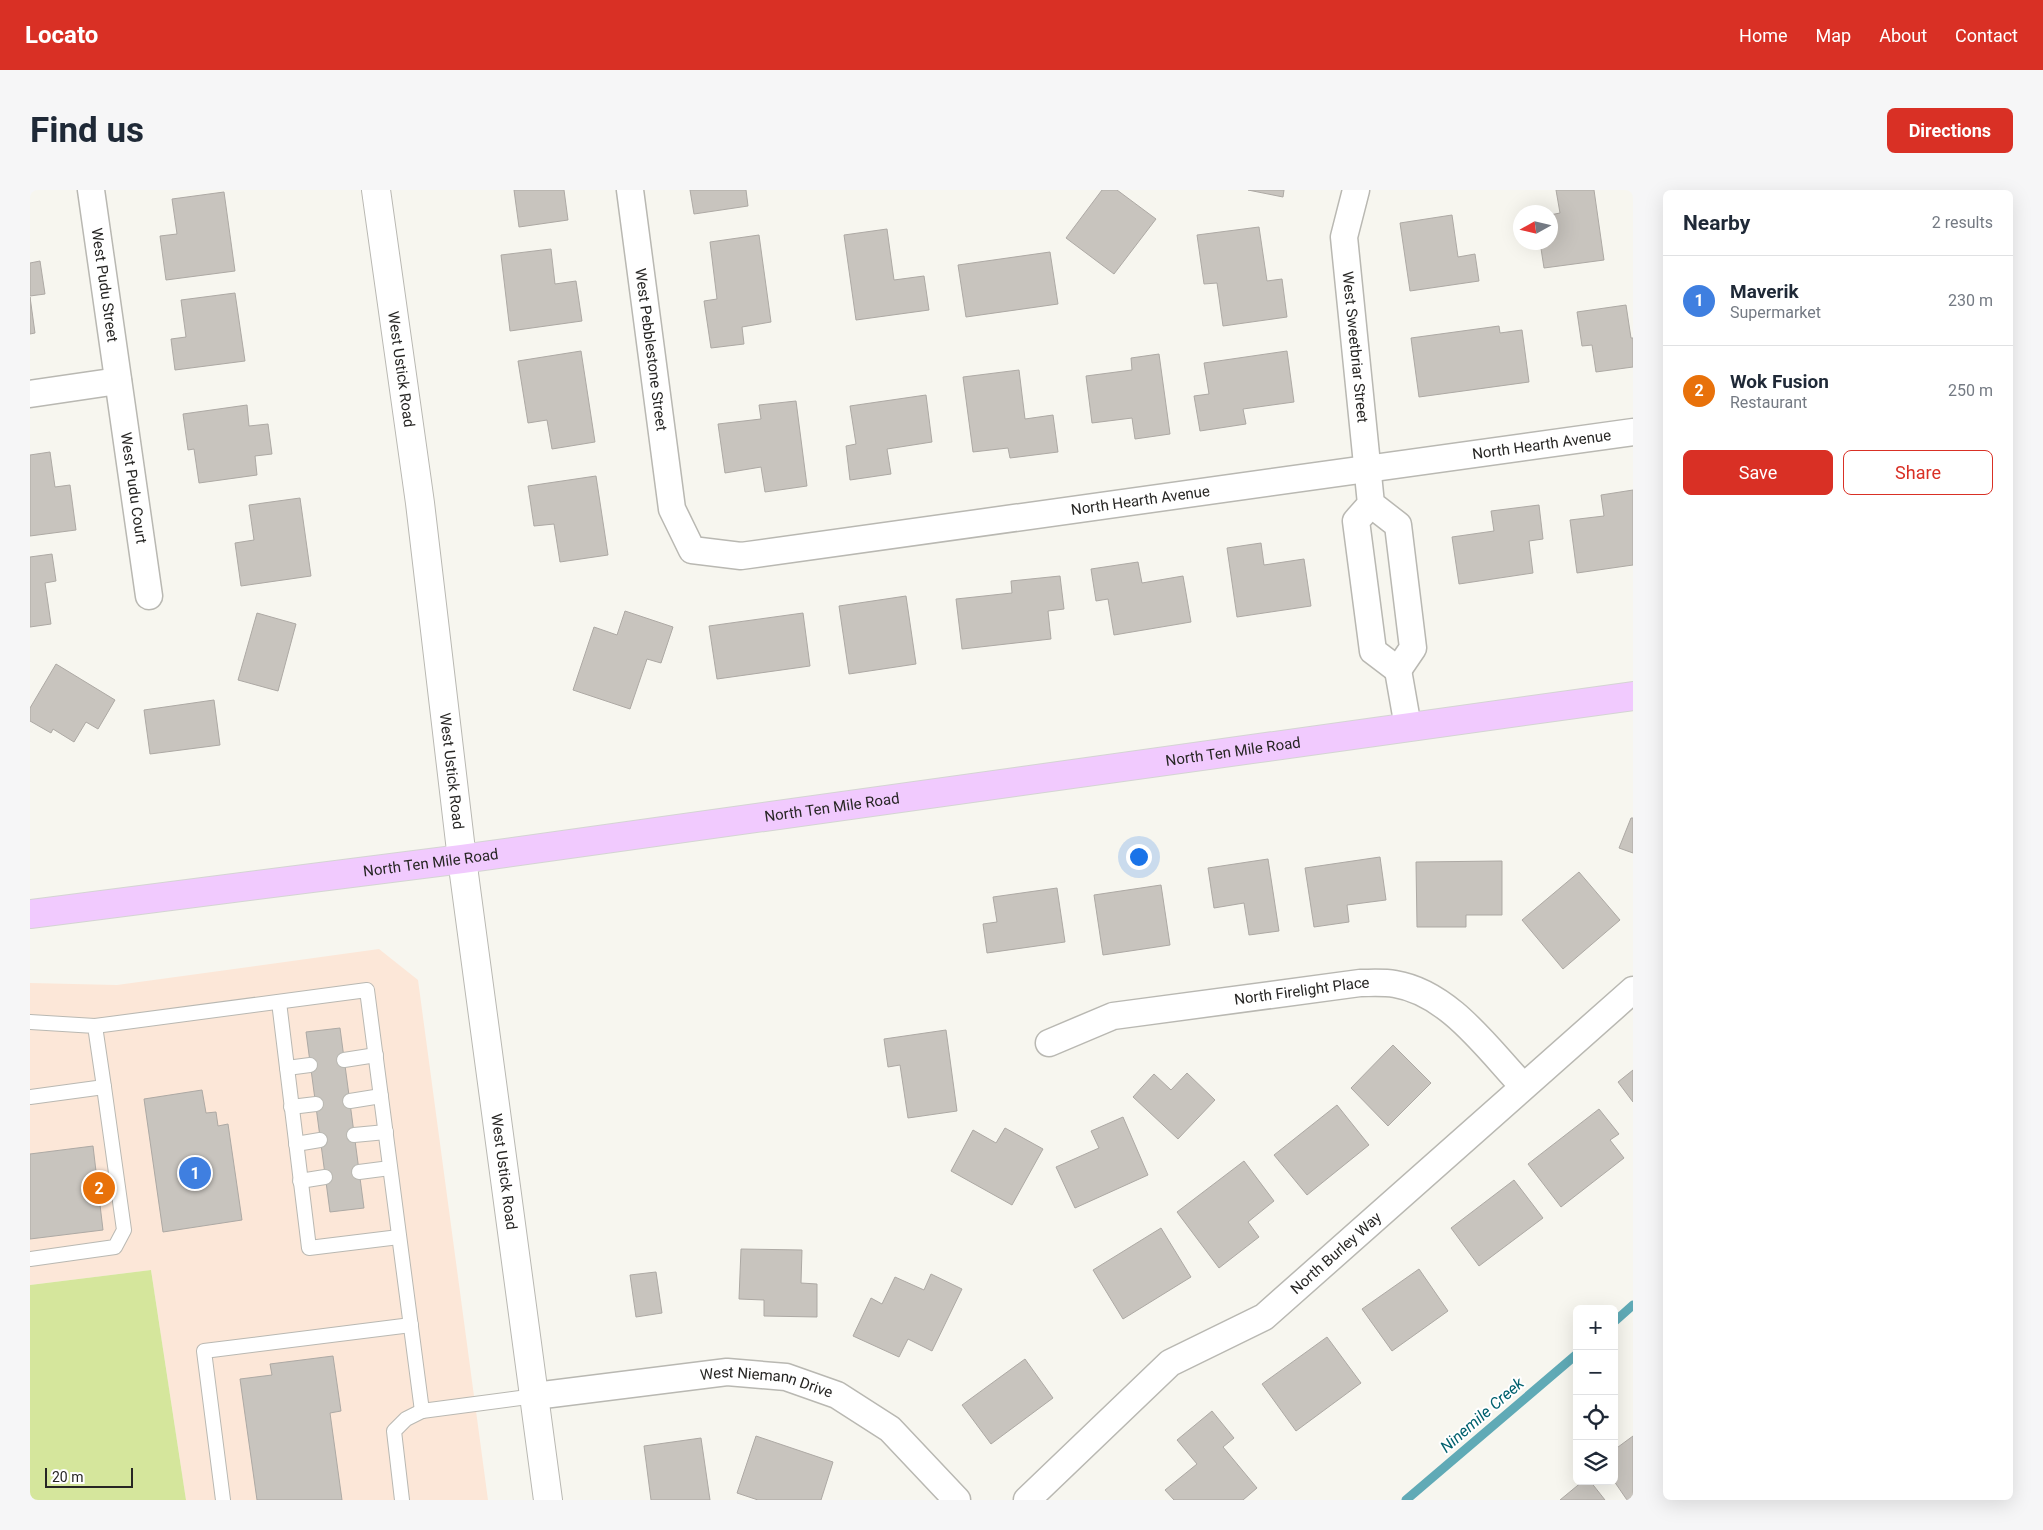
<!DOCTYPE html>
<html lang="en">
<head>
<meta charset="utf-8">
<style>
  :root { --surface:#fff; --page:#f6f6f7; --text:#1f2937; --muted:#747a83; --line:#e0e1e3; --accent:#d93025 }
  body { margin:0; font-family:Roboto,sans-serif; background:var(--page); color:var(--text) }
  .controls { position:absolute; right:15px; bottom:15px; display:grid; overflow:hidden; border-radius:8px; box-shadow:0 5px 20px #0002 }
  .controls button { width:45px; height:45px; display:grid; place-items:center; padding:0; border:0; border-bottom:1px solid var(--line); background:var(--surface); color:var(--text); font:25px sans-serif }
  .compass { position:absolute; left:1483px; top:15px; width:45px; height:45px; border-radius:50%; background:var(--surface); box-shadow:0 5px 20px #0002; rotate:262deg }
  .scale { position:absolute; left:15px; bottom:12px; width:88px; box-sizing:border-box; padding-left:5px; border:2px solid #272624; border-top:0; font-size:14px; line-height:18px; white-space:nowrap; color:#272624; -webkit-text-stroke:4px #fff; paint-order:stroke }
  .you { position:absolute; left:1108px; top:666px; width:18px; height:18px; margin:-12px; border:4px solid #fff; border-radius:50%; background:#1a73e8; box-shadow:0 0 0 8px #1a73e833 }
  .badge { display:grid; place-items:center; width:32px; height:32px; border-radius:50%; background:var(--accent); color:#fff; font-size:16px; font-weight:700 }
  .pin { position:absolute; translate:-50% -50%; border:2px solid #fff; box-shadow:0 1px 5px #0006 }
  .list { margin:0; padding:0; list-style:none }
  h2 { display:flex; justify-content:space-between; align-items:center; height:65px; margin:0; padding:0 20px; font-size:21px }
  h2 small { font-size:16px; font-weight:400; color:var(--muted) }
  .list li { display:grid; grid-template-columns:32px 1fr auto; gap:15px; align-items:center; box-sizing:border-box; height:90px; padding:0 20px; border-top:1px solid var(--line) }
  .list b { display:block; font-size:19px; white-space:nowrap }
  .list p { margin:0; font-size:16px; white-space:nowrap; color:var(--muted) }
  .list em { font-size:16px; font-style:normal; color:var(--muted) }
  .actions { display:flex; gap:10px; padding:15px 20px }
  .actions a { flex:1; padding:11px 0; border:1px solid var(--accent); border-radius:8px; text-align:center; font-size:18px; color:var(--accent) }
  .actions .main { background:var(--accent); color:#fff }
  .icon { flex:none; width:28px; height:28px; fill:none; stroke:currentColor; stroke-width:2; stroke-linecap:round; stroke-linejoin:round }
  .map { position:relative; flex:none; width:1603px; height:1310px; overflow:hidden; border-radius:8px }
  header { display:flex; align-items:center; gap:30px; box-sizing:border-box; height:70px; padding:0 25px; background:var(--accent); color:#fff }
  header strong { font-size:24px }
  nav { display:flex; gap:28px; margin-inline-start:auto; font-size:18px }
  .intro { display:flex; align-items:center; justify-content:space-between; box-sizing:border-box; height:120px; padding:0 30px }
  h1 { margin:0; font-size:35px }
  .button { padding:12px 22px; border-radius:8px; background:var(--accent); color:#fff; font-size:18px; font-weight:700 }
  main { display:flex; gap:30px; padding:0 30px }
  aside { flex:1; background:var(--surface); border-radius:8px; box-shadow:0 5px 20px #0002 }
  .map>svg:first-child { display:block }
  .commercial { fill:#fce7d8 }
  .green { fill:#d5e69c }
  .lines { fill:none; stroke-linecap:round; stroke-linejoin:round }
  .stream { stroke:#60aab6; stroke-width:9 }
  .building { fill:#c8c4be; stroke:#ada9a4 }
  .lane-casing { stroke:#b9b8b2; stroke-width:16 }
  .street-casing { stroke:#b9b8b2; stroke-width:29 }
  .secondary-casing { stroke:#b9b8b2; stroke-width:30 }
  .primary-casing { stroke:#d4d4d3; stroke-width:30 }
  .lane { stroke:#fff; stroke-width:14 }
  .street { stroke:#fff; stroke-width:26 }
  .secondary { stroke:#fff; stroke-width:28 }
  .primary { stroke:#f1cafe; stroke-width:28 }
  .labels { text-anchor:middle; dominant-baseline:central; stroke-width:4; stroke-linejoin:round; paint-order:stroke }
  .street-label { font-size:15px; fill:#272624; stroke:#fff }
  .water-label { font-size:16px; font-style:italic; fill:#01616e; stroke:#fff }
</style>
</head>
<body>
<header>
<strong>Locato</strong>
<nav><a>Home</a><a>Map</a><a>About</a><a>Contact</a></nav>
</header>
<div class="intro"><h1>Find us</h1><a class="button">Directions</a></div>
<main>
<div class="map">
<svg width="1603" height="1310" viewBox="0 0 1603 1310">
  <rect width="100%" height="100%" fill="#f7f6ef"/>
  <polygon class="commercial" points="349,759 388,790 458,1310 156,1310 121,1080 0,1095 0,793 87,795"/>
  <polygon class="green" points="121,1080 156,1310 0,1310 0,1095"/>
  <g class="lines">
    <g class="stream">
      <polyline points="1584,1132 1603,1115"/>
      <polyline points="1376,1310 1547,1164"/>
    </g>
  </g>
  <g class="building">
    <polygon points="484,0 534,0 538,30 489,37"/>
    <polygon points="660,0 716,0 718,16 664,24"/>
    <polygon points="1072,0 1087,0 1126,29 1084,84 1036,48"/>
    <polygon points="1218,0 1254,0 1253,7"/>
    <polygon points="1526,0 1564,0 1574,70 1514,78 1510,52 1520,52 1520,25 1530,23"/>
    <polygon points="194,2 205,81 136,90 130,46 147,44 142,9"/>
    <polygon points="1422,25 1428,67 1445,64 1449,91 1380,101 1370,33"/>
    <polygon points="1229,37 1237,91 1252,89 1257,127 1193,136 1187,93 1174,94 1167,45"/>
    <polygon points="857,39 864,90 894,86 899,120 826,130 814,45"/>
    <polygon points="729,45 741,132 712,137 714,154 681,158 674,111 687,109 680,52"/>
    <polygon points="521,59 525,94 546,91 552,131 480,141 471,65"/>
    <polygon points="1020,62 1028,114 936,127 928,75"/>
    <polygon points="10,71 15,104 0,106 0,73"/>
    <polygon points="205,103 215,171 145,180 141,149 156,147 151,110"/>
    <polygon points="0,107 5,143 0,144"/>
    <polygon points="1596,115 1601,148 1603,148 1603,177 1566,182 1562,155 1552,156 1547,122"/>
    <polygon points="1469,136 1470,143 1492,140 1499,192 1389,207 1381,148"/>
    <polygon points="551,161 565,252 522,259 517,230 498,233 488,171"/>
    <polygon points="1257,161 1264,212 1213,219 1216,234 1170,241 1164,206 1179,204 1174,173"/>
    <polygon points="1129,164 1140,244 1105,249 1102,228 1062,233 1056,186 1102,180 1101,168"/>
    <polygon points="989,180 995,229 1023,225 1028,262 980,268 978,258 943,262 933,187"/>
    <polygon points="896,205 902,252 857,259 861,284 820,290 816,256 826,254 820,216"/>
    <polygon points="766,211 777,296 735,302 731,277 695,283 688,234 731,229 729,215"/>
    <polygon points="217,215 219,236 238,234 242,264 225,266 227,285 169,293 164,259 158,260 153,224"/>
    <polygon points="20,262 25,297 40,295 46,340 0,346 0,265"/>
    <polygon points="566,286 578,365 530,372 524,334 504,336 498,296"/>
    <polygon points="1603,300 1603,375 1547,383 1540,330 1574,326 1571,305"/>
    <polygon points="270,308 281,386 211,396 205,353 224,350 219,315"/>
    <polygon points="1509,315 1513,349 1499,351 1503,383 1429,394 1422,347 1464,341 1461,321"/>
    <polygon points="1231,353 1234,375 1274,369 1281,416 1207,427 1197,358"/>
    <polygon points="22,364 26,391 15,393 21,434 0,437 0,367"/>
    <polygon points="1108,372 1112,393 1153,386 1161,432 1084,445 1078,409 1066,411 1061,379"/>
    <polygon points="1030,386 1034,419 1018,421 1021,449 932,459 926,409 982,403 981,391"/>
    <polygon points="876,406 886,474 819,484 809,416"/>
    <polygon points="595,421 643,437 631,473 617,469 600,519 543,500 564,437 587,445"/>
    <polygon points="227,423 266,434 248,501 208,490"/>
    <polygon points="773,423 780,476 687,489 679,436"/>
    <polygon points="26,474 85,510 68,539 56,532 44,552 23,539 21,543 0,531 0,518"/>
    <polygon points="184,510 190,555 120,564 114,520"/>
    <polygon points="1601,628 1603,628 1603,663 1589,658"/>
    <polygon points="1350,667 1356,710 1317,715 1319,732 1284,737 1275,678"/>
    <polygon points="1238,669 1249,741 1219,745 1214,713 1184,718 1178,678"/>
    <polygon points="1472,671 1472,725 1436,725 1436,737 1387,737 1386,672"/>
    <polygon points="1549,682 1590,730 1533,779 1492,730"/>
    <polygon points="1131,695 1140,755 1073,765 1064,705"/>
    <polygon points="1027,698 1035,752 957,763 953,734 967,732 963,707"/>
    <polygon points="310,838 334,1018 300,1022 276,842"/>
    <polygon points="916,840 927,921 878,928 870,875 858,877 854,849"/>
    <polygon points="1363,855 1401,893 1358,936 1321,898"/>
    <polygon points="1603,880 1603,912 1588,892"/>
    <polygon points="1157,883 1185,910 1148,949 1103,907 1124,884 1141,900"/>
    <polygon points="172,900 176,923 186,922 188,936 198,934 212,1030 133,1042 114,909"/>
    <polygon points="1307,915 1339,955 1277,1005 1244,965"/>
    <polygon points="1569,919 1589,944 1580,950 1594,968 1531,1017 1498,974"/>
    <polygon points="1093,927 1118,985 1045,1018 1026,977 1069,958 1061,941"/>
    <polygon points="975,938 1013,959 982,1015 921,981 943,940 966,953"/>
    <polygon points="63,956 73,1040 0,1049 0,964"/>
    <polygon points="1214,971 1244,1011 1218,1032 1229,1047 1189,1078 1147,1022"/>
    <polygon points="1484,990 1513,1028 1449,1076 1421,1038"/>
    <polygon points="1131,1038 1161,1087 1093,1129 1063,1080"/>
    <polygon points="711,1059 772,1060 771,1093 787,1094 787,1127 734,1126 734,1110 709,1109"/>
    <polygon points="1389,1079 1418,1121 1362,1161 1332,1119"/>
    <polygon points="626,1082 632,1123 606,1127 600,1085"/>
    <polygon points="901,1084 932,1099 902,1161 878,1149 869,1167 823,1146 841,1108 852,1114 865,1087 894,1100"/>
    <polygon points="1297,1147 1331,1193 1266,1241 1232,1194"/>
    <polygon points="303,1166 311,1221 300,1223 312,1310 227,1310 210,1189 242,1185 240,1174"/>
    <polygon points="995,1169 1023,1208 961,1254 932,1215"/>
    <polygon points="1182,1221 1204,1248 1193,1257 1227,1298 1213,1310 1144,1310 1135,1300 1167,1274 1147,1250"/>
    <polygon points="726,1246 803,1272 791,1310 728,1310 707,1303"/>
    <polygon points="1603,1246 1603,1310 1597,1310 1584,1291 1584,1260"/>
    <polygon points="671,1248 680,1310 621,1310 614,1256"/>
    <polygon points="1553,1291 1560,1291 1575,1310 1530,1310"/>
  </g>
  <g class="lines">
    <defs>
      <g id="lane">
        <polyline points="249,812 279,1058 369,1047"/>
        <polyline points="0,832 65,836 74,897 0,907"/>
        <polyline points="65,836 337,800 392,1221 505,1206"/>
        <polyline points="314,870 346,865"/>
        <polyline points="257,878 280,875"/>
        <polyline points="320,911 351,906"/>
        <polyline points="261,917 286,914"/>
        <polyline points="324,945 356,942"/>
        <polyline points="266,954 290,950"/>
        <polyline points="329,982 360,978"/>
        <polyline points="270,991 295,987"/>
        <polyline points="0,1069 85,1057 94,1040 74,897"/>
        <polyline points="193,1310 174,1161 381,1135"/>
        <polyline points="372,1310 364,1241 376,1229 392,1221"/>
      </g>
      <g id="street">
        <path id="s1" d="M61 0 119 406"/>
        <path id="s2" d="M600 0 642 319 662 360 711 366 1603 242"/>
        <path id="s3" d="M1326 0 1314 47 1341 314 1326 331 1343 461 1368 480 1383 458 1368 335 1341 314"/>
        <polyline points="0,204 88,191"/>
        <polyline points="1368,480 1378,537"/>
        <path id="s4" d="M1019 853 1083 826 1330 793C1341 793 1353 792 1365 794 1419 803 1457 858 1493 896"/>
        <path id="s5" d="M505 1206 697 1182 756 1187 807 1205 860 1239 927 1310"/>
        <path id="s6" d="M997 1310 1140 1173 1234 1127 1603 800"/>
      </g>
      <g id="secondary">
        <path id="s7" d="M346 0 390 313 432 669 518 1310"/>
      </g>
      <g id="primary">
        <path id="s8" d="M0 724 432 669 1603 506"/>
      </g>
    </defs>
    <use href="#lane" class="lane-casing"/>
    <use href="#street" class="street-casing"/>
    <use href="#secondary" class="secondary-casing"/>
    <use href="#primary" class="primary-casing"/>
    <use href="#lane" class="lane"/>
    <use href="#street" class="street"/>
    <use href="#secondary" class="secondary"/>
    <use href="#primary" class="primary"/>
  </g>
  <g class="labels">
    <g class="street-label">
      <text stroke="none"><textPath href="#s1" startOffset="96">West Pudu Street</textPath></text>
      <text stroke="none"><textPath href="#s3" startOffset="159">West Sweetbriar Street</textPath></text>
      <text stroke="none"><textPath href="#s2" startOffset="161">West Pebblestone Street</textPath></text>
      <text stroke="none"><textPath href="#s7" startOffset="181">West Ustick Road</textPath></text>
      <text stroke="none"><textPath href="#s2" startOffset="1225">North Hearth Avenue</textPath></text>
      <text stroke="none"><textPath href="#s1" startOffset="301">West Pudu Court</textPath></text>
      <text stroke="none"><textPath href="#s2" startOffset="820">North Hearth Avenue</textPath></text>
      <text stroke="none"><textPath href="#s8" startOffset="1214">North Ten Mile Road</textPath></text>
      <text stroke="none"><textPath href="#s7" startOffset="586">West Ustick Road</textPath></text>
      <text stroke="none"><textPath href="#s8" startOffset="809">North Ten Mile Road</textPath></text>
      <text stroke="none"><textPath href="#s8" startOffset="404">North Ten Mile Road</textPath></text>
      <text stroke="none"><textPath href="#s4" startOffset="260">North Firelight Place</textPath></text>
      <text stroke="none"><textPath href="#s7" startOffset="990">West Ustick Road</textPath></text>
      <text stroke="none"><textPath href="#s6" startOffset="399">North Burley Way</textPath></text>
      <text stroke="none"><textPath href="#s5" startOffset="234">West Niemann Drive</textPath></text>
    </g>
    <g class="water-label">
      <text transform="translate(1452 1225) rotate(-41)">Ninemile Creek</text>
    </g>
  </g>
</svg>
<div class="controls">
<button>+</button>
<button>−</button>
<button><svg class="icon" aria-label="locate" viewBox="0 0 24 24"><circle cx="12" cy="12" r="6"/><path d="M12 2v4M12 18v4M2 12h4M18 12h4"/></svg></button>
<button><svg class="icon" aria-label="layers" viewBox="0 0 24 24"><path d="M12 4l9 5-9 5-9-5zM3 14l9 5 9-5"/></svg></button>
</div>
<svg class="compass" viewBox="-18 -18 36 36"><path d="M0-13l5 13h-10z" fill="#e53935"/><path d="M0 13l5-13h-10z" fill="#747a83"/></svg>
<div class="scale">20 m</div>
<div class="you"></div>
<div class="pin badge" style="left:165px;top:983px;background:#3f7fe0">1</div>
<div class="pin badge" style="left:69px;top:998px;background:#e8710a">2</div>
</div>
<aside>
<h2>Nearby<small>2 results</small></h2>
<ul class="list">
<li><span class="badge" style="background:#3f7fe0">1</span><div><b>Maverik</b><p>Supermarket</p></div><em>230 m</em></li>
<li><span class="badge" style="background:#e8710a">2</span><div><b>Wok Fusion</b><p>Restaurant</p></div><em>250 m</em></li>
</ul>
<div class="actions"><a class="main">Save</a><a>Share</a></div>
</aside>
</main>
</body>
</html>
